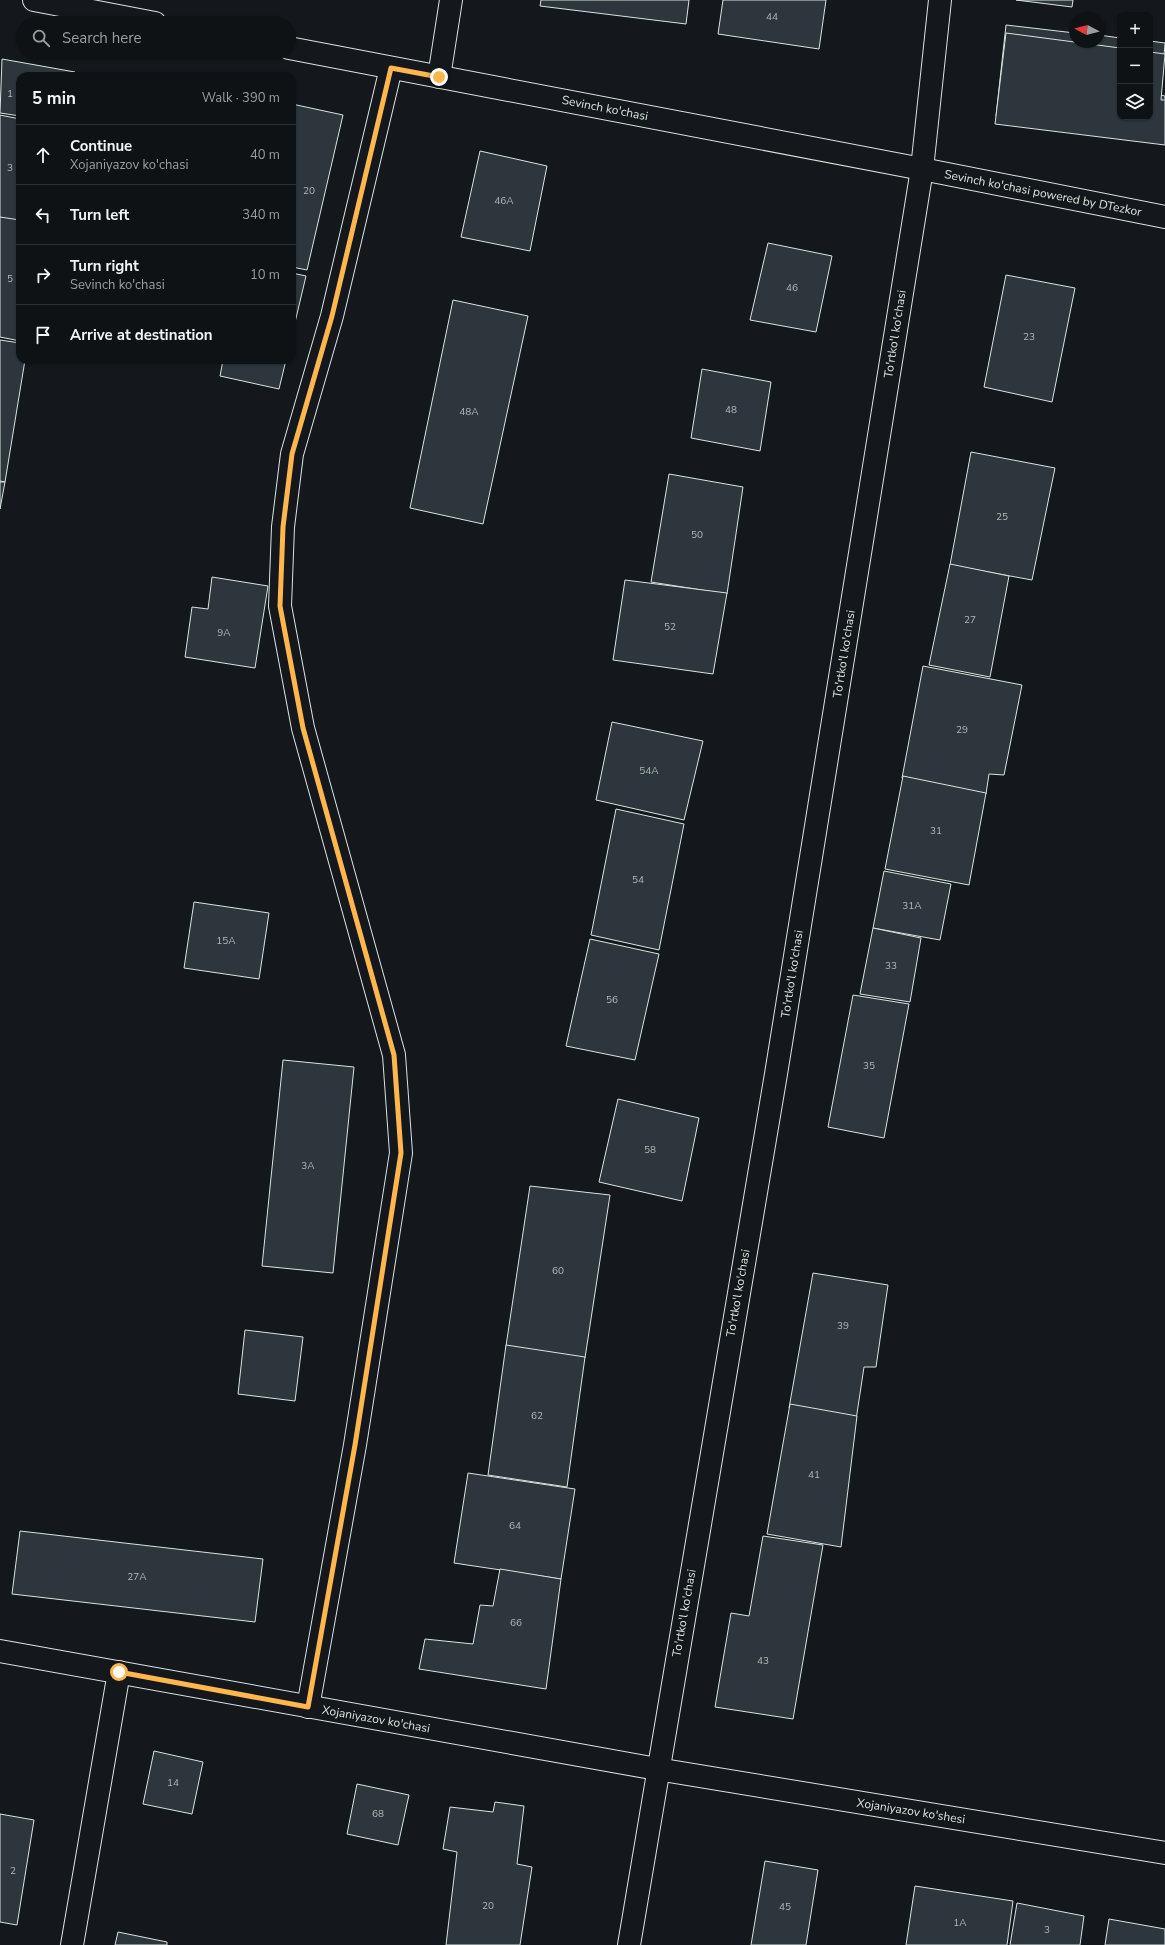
<!DOCTYPE html>
<html lang="en">
<head>
<meta charset="utf-8">
<style>
  :root { --surface:#0f1215; --page:#1d2022; --text:#f1f3f6; --muted:#9b9ea0; --line:#2f3234 }
  body { margin:0; font-family:"Nunito Sans",sans-serif; background:var(--page); color:var(--text) }
  .controls { position:absolute; right:12px; top:12px; display:grid; overflow:hidden; border-radius:8px; box-shadow:0 1px 3px #0004 }
  .controls button { width:36px; height:36px; display:grid; place-items:center; padding:0; border:0; border-bottom:1px solid var(--line); background:var(--surface); color:var(--text); font:20px sans-serif }
  .compass { position:absolute; left:1069px; top:12px; width:36px; height:36px; border-radius:50%; background:var(--surface); box-shadow:0 1px 3px #0004; rotate:277deg }
  .stop { position:absolute; width:12px; height:12px; margin:-9px; border:3px solid #ffb74d; border-radius:50%; background:#fff }
  .stop.end { background:#ffb74d; border-color:#fff; box-shadow:0 1px 4px #0008 }
  .list { margin:0; padding:0; list-style:none }
  h2 { display:flex; justify-content:space-between; align-items:center; height:52px; margin:0; padding:0 16px; font-size:17px }
  h2 small { font-size:13px; font-weight:400; color:var(--muted) }
  .list li { display:grid; grid-template-columns:26px 1fr auto; gap:12px; align-items:center; box-sizing:border-box; height:60px; padding:0 16px; border-top:1px solid var(--line) }
  .list b { display:block; font-size:15px; white-space:nowrap }
  .list p { margin:0; font-size:13px; white-space:nowrap; color:var(--muted) }
  .list em { font-size:13px; font-style:normal; color:var(--muted) }
  .icon { flex:none; width:22px; height:22px; fill:none; stroke:currentColor; stroke-width:2; stroke-linecap:round; stroke-linejoin:round }
  .map { position:relative; flex:none; width:1165px; height:1945px; overflow:hidden }
  .search { position:absolute; background:var(--surface); box-shadow:0 1px 3px #0004; left:16px; top:16px; width:280px; height:44px; display:flex; align-items:center; gap:10px; box-sizing:border-box; padding:0 14px; border-radius:22px; color:var(--muted); font-size:15px }
  .panel { position:absolute; background:var(--surface); box-shadow:0 1px 3px #0004; left:16px; top:72px; width:280px; height:292px; border-radius:12px }
  .map>svg:first-child { display:block }
  .building { fill:#2c363c; stroke:#d8e6dc }
  .lines { fill:none; stroke-linecap:round; stroke-linejoin:round }
  .street-casing { stroke:#d8e6dc; stroke-width:24 }
  .secondary-casing { stroke:#d8e6dc; stroke-width:24 }
  .street { stroke:#14181c; stroke-width:22 }
  .secondary { stroke:#14181c; stroke-width:22 }
  .route { stroke:#ffb74d; stroke-width:5 }
  .labels { text-anchor:middle; dominant-baseline:central; stroke-width:3; stroke-linejoin:round; paint-order:stroke }
  .number-label { font-size:10px; fill:#adbab4 }
  .street-label { font-size:12px; fill:#d8e6dc; stroke:#14181c }
</style>
</head>
<body>
<div class="map">
<svg width="1165" height="1945" viewBox="0 0 1165 1945">
  <rect width="100%" height="100%" fill="#14181c"/>
  <g class="building">
    <polygon points="541,0 689,0 686,24 540,6"/>
    <polygon points="723,0 826,0 819,49 718,34"/>
    <polygon points="1016,0 1073,0 1072,7"/>
    <polygon points="1006,25 1075,33 1075,42 1099,42 1099,35 1120,38 1120,117 1150,117 1150,41 1165,43 1161,95 1165,96 1165,135 996,116"/>
    <polygon points="1006,33 1120,48 1120,117 1150,117 1150,52 1165,54 1161,100 1165,100 1165,145 995,124"/>
    <polygon points="2,59 75,72 74,76 20,76 20,116 0,113"/>
    <polygon points="292,104 343,115 307,270 292,267"/>
    <polygon points="0,115 20,119 20,221 0,218"/>
    <polygon points="480,151 547,166 530,251 461,237"/>
    <polygon points="0,217 20,220 20,341 0,337"/>
    <polygon points="768,243 832,256 816,332 750,320"/>
    <polygon points="292,273 306,276 292,335"/>
    <polygon points="1006,275 1075,288 1052,402 984,387"/>
    <polygon points="453,300 528,316 483,524 410,508"/>
    <polygon points="0,340 20,343 20,360 25,360 5,482 0,481"/>
    <polygon points="223,360 286,360 279,389 220,376"/>
    <polygon points="702,369 771,382 760,451 691,438"/>
    <polygon points="971,452 1055,468 1032,580 950,565"/>
    <polygon points="669,474 743,487 727,594 651,582"/>
    <polygon points="0,482 5,482 0,509"/>
    <polygon points="950,564 1009,576 990,677 929,665"/>
    <polygon points="212,577 268,586 255,668 185,657 192,607 208,609"/>
    <polygon points="625,580 727,593 713,674 613,660"/>
    <polygon points="923,666 1022,685 1004,775 989,774 986,794 902,778"/>
    <polygon points="612,722 703,741 684,820 596,800"/>
    <polygon points="903,776 986,793 969,885 885,869"/>
    <polygon points="616,809 684,824 659,950 591,935"/>
    <polygon points="884,871 951,884 940,940 873,928"/>
    <polygon points="194,902 269,913 259,979 184,968"/>
    <polygon points="873,928 921,938 910,1002 860,994"/>
    <polygon points="590,939 659,954 635,1060 566,1046"/>
    <polygon points="853,995 909,1004 884,1138 828,1127"/>
    <polygon points="283,1060 354,1067 333,1273 262,1266"/>
    <polygon points="618,1099 699,1118 682,1201 599,1182"/>
    <polygon points="530,1186 610,1195 585,1358 506,1346"/>
    <polygon points="813,1273 888,1285 876,1367 864,1367 856,1420 789,1408"/>
    <polygon points="245,1330 303,1337 295,1401 238,1394"/>
    <polygon points="506,1345 585,1357 567,1487 488,1475"/>
    <polygon points="790,1404 857,1416 841,1547 767,1534"/>
    <polygon points="468,1473 575,1489 561,1579 454,1563"/>
    <polygon points="20,1531 263,1559 255,1622 12,1594"/>
    <polygon points="763,1536 823,1545 793,1719 715,1707 731,1613 749,1616"/>
    <polygon points="500,1569 561,1579 546,1689 419,1669 425,1639 473,1644 480,1605 493,1606"/>
    <polygon points="154,1751 203,1762 192,1814 143,1804"/>
    <polygon points="357,1784 409,1795 398,1845 347,1834"/>
    <polygon points="495,1802 524,1806 517,1864 532,1867 520,1945 446,1945 457,1852 443,1849 450,1807 493,1812"/>
    <polygon points="0,1814 34,1820 17,1925 0,1922"/>
    <polygon points="765,1861 818,1870 806,1945 751,1945"/>
    <polygon points="915,1886 1013,1901 1007,1945 906,1945"/>
    <polygon points="1017,1903 1084,1916 1080,1945 1010,1945"/>
    <polygon points="1109,1919 1165,1929 1165,1945 1105,1945"/>
    <polygon points="118,1932 167,1942 167,1945 115,1945"/>
  </g>
  <g class="lines">
    <defs>
      <g id="street">
        <polyline points="34,0 155,23"/>
        <polyline points="289,48 922,169 1165,217"/>
        <polyline points="439,77 451,0"/>
        <polyline points="0,1651 657,1769 1165,1853"/>
        <polyline points="308,1707 355,1445 401,1153 394,1055 303,728 280,606 283,527 292,454 332,316 391,68"/>
        <polyline points="72,1945 119,1672"/>
      </g>
      <polyline id="secondary" points="629,1945 776,1074 922,169 940,0"/>
    </defs>
    <use href="#street" class="street-casing"/>
    <use href="#secondary" class="secondary-casing"/>
    <use href="#street" class="street"/>
    <use href="#secondary" class="secondary"/>
  </g>
  <g class="lines">
    <polyline class="route" points="119,1672 308,1707 355,1445 401,1153 394,1055 303,728 280,606 283,527 292,454 332,316 391,68 439,77"/>
  </g>
  <g class="labels">
    <g class="number-label">
      <text x="772" y="17">44</text>
      <text x="10" y="94">1</text>
      <text x="10" y="168">3</text>
      <text x="309" y="191">20</text>
      <text x="504" y="201">46A</text>
      <text x="10" y="279">5</text>
      <text x="792" y="288">46</text>
      <text x="1029" y="337">23</text>
      <text x="731" y="410">48</text>
      <text x="469" y="412">48A</text>
      <text x="1002" y="517">25</text>
      <text x="697" y="535">50</text>
      <text x="970" y="620">27</text>
      <text x="670" y="627">52</text>
      <text x="224" y="633">9A</text>
      <text x="962" y="730">29</text>
      <text x="649" y="771">54A</text>
      <text x="936" y="831">31</text>
      <text x="638" y="880">54</text>
      <text x="912" y="906">31A</text>
      <text x="226" y="941">15A</text>
      <text x="891" y="966">33</text>
      <text x="612" y="1000">56</text>
      <text x="869" y="1066">35</text>
      <text x="650" y="1150">58</text>
      <text x="308" y="1166">3A</text>
      <text x="558" y="1271">60</text>
      <text x="843" y="1326">39</text>
      <text x="537" y="1416">62</text>
      <text x="814" y="1475">41</text>
      <text x="515" y="1526">64</text>
      <text x="137" y="1577">27A</text>
      <text x="516" y="1623">66</text>
      <text x="763" y="1661">43</text>
      <text x="173" y="1783">14</text>
      <text x="378" y="1814">68</text>
      <text x="13" y="1871">2</text>
      <text x="488" y="1906">20</text>
      <text x="785" y="1907">45</text>
      <text x="960" y="1923">1A</text>
      <text x="1047" y="1930">3</text>
    </g>
    <g class="street-label">
      <text transform="translate(605 108) rotate(11)">Sevinch ko'chasi</text>
      <text transform="translate(1043 193) rotate(11)">Sevinch ko'chasi powered by DTezkor</text>
      <text transform="translate(895 334) rotate(-81)">To'rtko'l ko'chasi</text>
      <text transform="translate(844 654) rotate(-81)">To'rtko'l ko'chasi</text>
      <text transform="translate(792 974) rotate(-81)">To'rtko'l ko'chasi</text>
      <text transform="translate(738 1293) rotate(-80)">To'rtko'l ko'chasi</text>
      <text transform="translate(684 1613) rotate(-80)">To'rtko'l ko'chasi</text>
      <text transform="translate(376 1719) rotate(10)">Xojaniyazov ko'chasi</text>
      <text transform="translate(911 1811) rotate(9)">Xojaniyazov ko'shesi</text>
    </g>
  </g>
</svg>
<div class="controls">
<button>+</button>
<button>−</button>
<button><svg class="icon" aria-label="layers" viewBox="0 0 24 24"><path d="M12 4l9 5-9 5-9-5zM3 14l9 5 9-5"/></svg></button>
</div>
<svg class="compass" viewBox="-18 -18 36 36"><path d="M0-13l5 13h-10z" fill="#e53935"/><path d="M0 13l5-13h-10z" fill="#9b9ea0"/></svg>
<div class="stop" style="left:119px;top:1672px"></div>
<div class="stop end" style="left:439px;top:77px"></div>
<div class="search"><svg class="icon" aria-label="search" viewBox="0 0 24 24"><circle cx="10" cy="10" r="6"/><path d="M15 15l6 6"/></svg>Search here</div>
<section class="panel">
<h2>5 min<small>Walk · 390 m</small></h2>
<ul class="list">
<li><svg class="icon" aria-label="ahead" viewBox="0 0 24 24"><path d="M12 20V5M6 11l6-6 6 6"/></svg><div><b>Continue</b><p>Xojaniyazov ko'chasi</p></div><em>40 m</em></li>
<li><svg class="icon" aria-label="left" viewBox="0 0 24 24"><path d="M17 20v-9H6M10 6l-5 5 5 5"/></svg><div><b>Turn left</b></div><em>340 m</em></li>
<li><svg class="icon" aria-label="right" viewBox="0 0 24 24"><path d="M7 20v-9h11M14 6l5 5-5 5"/></svg><div><b>Turn right</b><p>Sevinch ko'chasi</p></div><em>10 m</em></li>
<li><svg class="icon" aria-label="arrive" viewBox="0 0 24 24"><path d="M6 21V4h12l-3 4 3 4H6"/></svg><div><b>Arrive at destination</b></div></li>
</ul>
</section>
</div>
</body>
</html>
